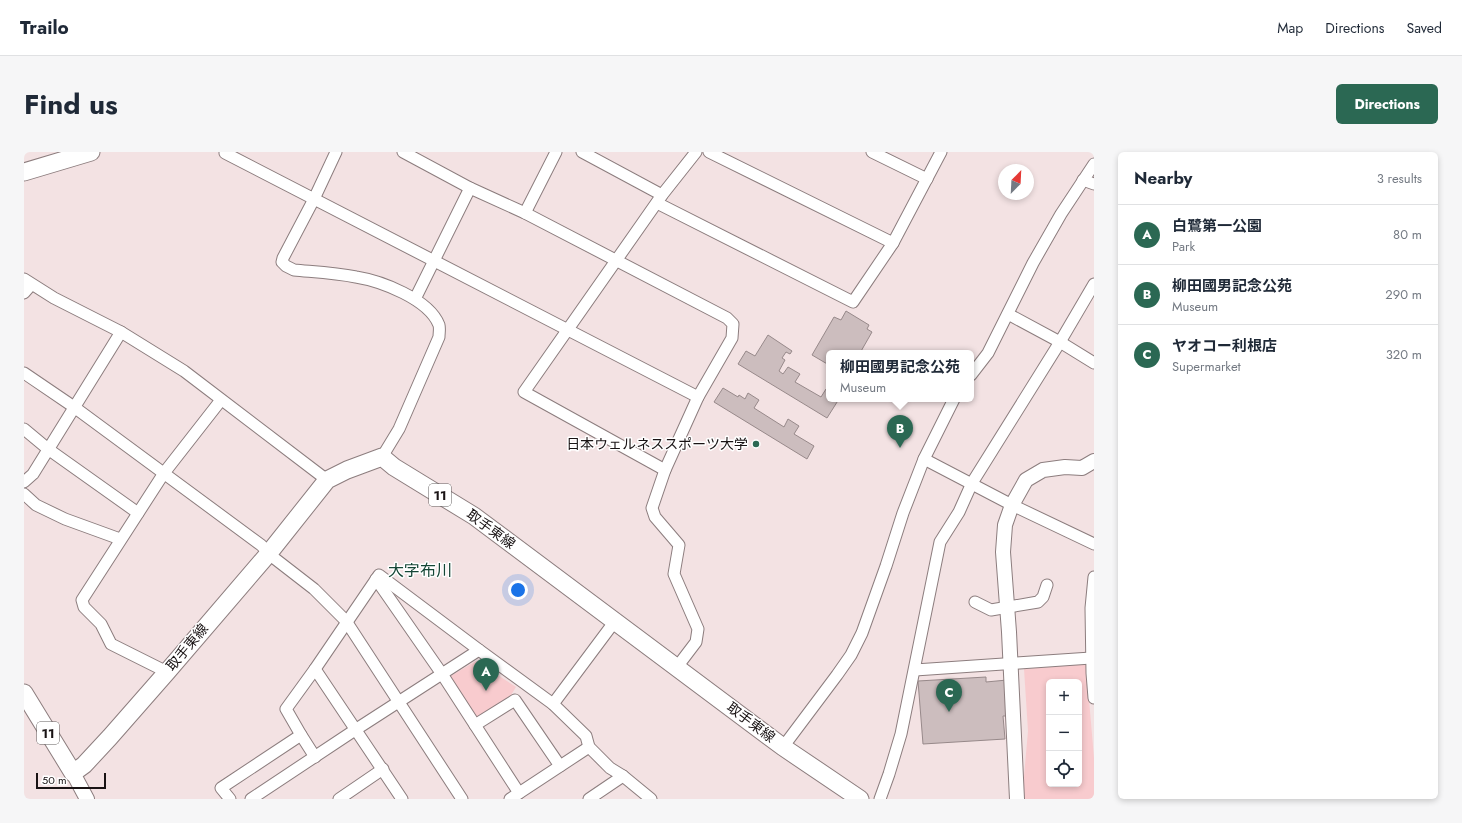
<!DOCTYPE html>
<html lang="en">
<head>
<meta charset="utf-8">
<style>
  :root { --surface:#fff; --page:#f6f6f7; --text:#1f2937; --muted:#747a83; --line:#e0e1e3; --accent:#2b6853 }
  body { margin:0; font-family:Jost,"Noto Sans JP",sans-serif; background:var(--page); color:var(--text) }
  .controls { position:absolute; right:12px; bottom:12px; display:grid; overflow:hidden; border-radius:6px; box-shadow:0 2px 6px #0003 }
  .controls button { width:36px; height:36px; display:grid; place-items:center; padding:0; border:0; border-bottom:1px solid var(--line); background:var(--surface); color:var(--text); font:20px sans-serif }
  .compass { position:absolute; left:974px; top:12px; width:36px; height:36px; border-radius:50%; background:var(--surface); box-shadow:0 2px 6px #0003; rotate:24deg }
  .scale { position:absolute; left:12px; bottom:10px; width:70px; box-sizing:border-box; padding-left:4px; border:2px solid #191314; border-top:0; font-size:11px; line-height:14px; white-space:nowrap; color:#191314; -webkit-text-stroke:3px #fff; paint-order:stroke }
  .you { position:absolute; left:494px; top:438px; width:14px; height:14px; margin:-10px; border:3px solid #fff; border-radius:50%; background:#1a73e8; box-shadow:0 0 0 6px #1a73e833 }
  .badge { display:grid; place-items:center; width:26px; height:26px; border-radius:50%; background:var(--accent); color:#fff; font-size:13px; font-weight:700 }
  .pin { position:absolute; translate:-50% -33px; filter:drop-shadow(0 1px 2px #0008) }
  .pin::after { content:''; position:absolute; top:21px; width:14px; height:12px; background:inherit; clip-path:polygon(0 0,100% 0,50% 100%) }
  .popup { position:absolute; left:802px; top:198px; width:148px; height:52px; box-sizing:border-box; display:grid; place-content:center; border-radius:6px; background:var(--surface); filter:drop-shadow(0 1px 3px #0005); font-size:13px; white-space:nowrap; color:var(--muted) }
  .popup b { font-size:15px; color:var(--text) }
  .popup::after { content:''; position:absolute; left:50%; top:100%; margin-left:-8px; border:8px solid transparent; border-top-color:var(--surface) }
  .list { margin:0; padding:0; list-style:none }
  h2 { display:flex; justify-content:space-between; align-items:center; height:52px; margin:0; padding:0 16px; font-size:17px }
  h2 small { font-size:13px; font-weight:400; color:var(--muted) }
  .list li { display:grid; grid-template-columns:26px 1fr auto; gap:12px; align-items:center; box-sizing:border-box; height:60px; padding:0 16px; border-top:1px solid var(--line) }
  .list b { display:block; font-size:15px; white-space:nowrap }
  .list p { margin:0; font-size:13px; white-space:nowrap; color:var(--muted) }
  .list em { font-size:13px; font-style:normal; color:var(--muted) }
  .icon { flex:none; width:22px; height:22px; fill:none; stroke:currentColor; stroke-width:2; stroke-linecap:round; stroke-linejoin:round }
  .map { position:relative; flex:none; width:1070px; height:647px; overflow:hidden; border-radius:6px }
  header { display:flex; align-items:center; gap:24px; box-sizing:border-box; height:56px; padding:0 20px; background:var(--surface); border-bottom:1px solid var(--line) }
  header strong { font-size:19px }
  nav { display:flex; gap:22px; margin-inline-start:auto; font-size:14px }
  .intro { display:flex; align-items:center; justify-content:space-between; box-sizing:border-box; height:96px; padding:0 24px }
  h1 { margin:0; font-size:28px }
  .button { padding:10px 18px; border-radius:6px; background:var(--accent); color:#fff; font-size:14px; font-weight:700 }
  main { display:flex; gap:24px; padding:0 24px }
  aside { flex:1; background:var(--surface); border-radius:6px; box-shadow:0 2px 6px #0003 }
  .map>svg:first-child { display:block }
  .green { fill:#f8cbce; fill-rule:evenodd }
  .building { fill:#ccbdbe; stroke:#97898a }
  .lines { fill:none; stroke-linecap:round; stroke-linejoin:round }
  .minor-casing { stroke:#8c7d7e; stroke-width:13 }
  .tertiary-casing { stroke:#8c7d7e; stroke-width:16 }
  .primary-casing { stroke:#8c7d7e; stroke-width:19 }
  .minor { stroke:#fff; stroke-width:11 }
  .tertiary { stroke:#fff; stroke-width:14 }
  .primary { stroke:#fff; stroke-width:17 }
  .poi-dot { fill:#2b6853; stroke:#fff; stroke-width:1.5 }
  .labels { text-anchor:middle; dominant-baseline:central; stroke-width:3; stroke-linejoin:round; paint-order:stroke }
  .shield { fill:#fff; stroke:#5e5a5a; stroke-width:1 }
  .shield-label { font-size:13px; font-weight:bold; fill:#191314 }
  .poi-label { font-size:14px; fill:#191314; stroke:#fff; text-anchor:end }
  .street-label { font-size:14px; fill:#191314; stroke:#fff }
  .quarter-label { font-size:16px; fill:#154636; stroke:#fff }
</style>
</head>
<body>
<header>
<strong>Trailo</strong>
<nav><a>Map</a><a>Directions</a><a>Saved</a></nav>
</header>
<div class="intro"><h1>Find us</h1><a class="button">Directions</a></div>
<main>
<div class="map">
<svg width="1070" height="647" viewBox="0 0 1070 647">
  <rect width="100%" height="100%" fill="#f3e2e3"/>
  <g class="green">
    <polygon points="452,509 492,535 487,543 452,566 425,525"/>
    <path d="M1062 512 1070 606V647H998L1004 579 1000 517ZM1025 530H1055V632H1025Z"/>
  </g>
  <g class="building">
    <polygon points="822,159 845,173 843,177 848,180 836,201 805,201 805,213 788,203 810,165 817,168"/>
    <polygon points="744,183 768,199 766,202 762,200 758,206 761,208 755,219 759,222 764,215 776,222 771,230 797,245 802,237 805,239 805,247 815,247 803,266 714,212 722,199 731,204"/>
    <polygon points="699,236 714,245 715,243 721,247 724,241 735,248 730,256 760,275 764,267 775,274 770,282 790,294 783,307 690,250"/>
    <polygon points="962,525 962,530 983,528 986,564 979,564 981,587 899,592 894,529"/>
  </g>
  <g class="lines">
    <defs>
      <g id="minor">
        <path d="M312 0 290 47 259 106 258 110 262 114 270 118C291 120 311 121 332 125 357 129 405 147 415 173 416 177 415 181 415 185L375 277 358 305"/>
        <polyline points="379,0 446,36 501,61 703,166 709,172 708,186 674,245 641,318 628,356 631,365 655,393 650,422 674,477 672,490 653,515"/>
        <polyline points="558,0 638,43"/>
        <polyline points="685,0 869,91"/>
        <polyline points="848,0 903,27"/>
        <polyline points="201,1 674,245"/>
        <polyline points="1059,28 1070,32"/>
        <polyline points="633,51 829,150 869,91 917,0"/>
        <polyline points="501,61 532,0"/>
        <polyline points="0,127 30,146 97,180 160,219 303,328"/>
        <polyline points="0,141 7,133"/>
        <polyline points="391,147 446,36"/>
        <polyline points="984,162 1036,190 1070,211"/>
        <polyline points="0,221 50,255 237,393 250,406 290,437 322,469 438,647"/>
        <polyline points="947,223 964,201 1009,111 1037,62 1070,12"/>
        <polyline points="0,277 24,297 114,361"/>
        <polyline points="900,307 988,353 1070,392"/>
        <polyline points="641,318 500,240 638,43 672,0"/>
        <polyline points="0,330 9,322 97,180"/>
        <polyline points="0,342 12,353 41,367 96,387"/>
        <polyline points="1070,425 1067,456 1068,521 1070,546"/>
        <polyline points="352,427 418,522 495,641"/>
        <polyline points="951,450 967,458 1014,450 1019,445 1023,433"/>
        <polyline points="291,517 378,647"/>
        <polyline points="891,518 1067,506"/>
        <polyline points="143,520 87,492 77,472 60,455 58,448 140,321 197,248"/>
        <polyline points="529,552 591,469"/>
        <polyline points="451,573 491,548 536,614"/>
        <polyline points="759,595 813,523 827,503 838,481 862,414 879,361 900,307 930,247"/>
        <polyline points="291,605 277,583 262,557 291,517 355,423 455,498 529,552 562,584 565,595 586,616 599,624 627,647"/>
        <polyline points="206,647 197,636 277,583"/>
        <polyline points="227,647 331,578 455,498"/>
        <polyline points="315,647 359,617"/>
        <polyline points="486,647 565,595"/>
        <polyline points="565,647 599,624"/>
        <polyline points="856,647 865,622 877,582 916,390 935,360 948,331 1036,190 1070,132"/>
      </g>
      <g id="tertiary">
        <polyline points="49,621 63,647"/>
        <polyline points="993,647 985,480 979,400 981,373 988,353 1002,328 1019,318 1041,315 1058,316 1070,309"/>
      </g>
      <g id="primary">
        <polyline points="0,20 67,0"/>
        <polyline points="0,541 49,621 60,613 86,585 143,520 245,401 303,328 323,318 358,305 370,315 450,364 759,595 836,647"/>
      </g>
    </defs>
    <use href="#minor" class="minor-casing"/>
    <use href="#tertiary" class="tertiary-casing"/>
    <use href="#primary" class="primary-casing"/>
    <use href="#minor" class="minor"/>
    <use href="#tertiary" class="tertiary"/>
    <use href="#primary" class="primary"/>
  </g>
  <circle class="poi-dot" cx="732" cy="292" r="4"/>
  <g class="labels">
    <g class="shield">
      <rect x="405" y="332" width="22" height="22" rx="3"/>
      <rect x="13" y="570" width="22" height="22" rx="3"/>
    </g>
    <g class="shield-label">
      <text x="416" y="343">11</text>
      <text x="24" y="581">11</text>
    </g>
    <g class="poi-label">
      <text x="724" y="292">日本ウェルネススポーツ大学</text>
    </g>
    <g class="street-label">
      <text transform="translate(467 377) rotate(36)">取手東線</text>
      <text transform="translate(163 495) rotate(-50)">取手東線</text>
      <text transform="translate(727 570) rotate(37)">取手東線</text>
    </g>
    <g class="quarter-label">
      <text x="396" y="418">大字布川</text>
    </g>
  </g>
</svg>
<div class="controls">
<button>+</button>
<button>−</button>
<button><svg class="icon" aria-label="locate" viewBox="0 0 24 24"><circle cx="12" cy="12" r="6"/><path d="M12 2v4M12 18v4M2 12h4M18 12h4"/></svg></button>
</div>
<svg class="compass" viewBox="-18 -18 36 36"><path d="M0-13l5 13h-10z" fill="#e53935"/><path d="M0 13l5-13h-10z" fill="#747a83"/></svg>
<div class="scale">50 m</div>
<div class="you"></div>
<div class="pin badge" style="left:462px;top:539px">A</div>
<div class="pin badge" style="left:876px;top:296px">B</div>
<div class="popup"><b>柳田國男記念公苑</b>Museum</div>
<div class="pin badge" style="left:925px;top:560px">C</div>
</div>
<aside>
<h2>Nearby<small>3 results</small></h2>
<ul class="list">
<li><span class="badge">A</span><div><b>白鷺第一公園</b><p>Park</p></div><em>80 m</em></li>
<li><span class="badge">B</span><div><b>柳田國男記念公苑</b><p>Museum</p></div><em>290 m</em></li>
<li><span class="badge">C</span><div><b>ヤオコー利根店</b><p>Supermarket</p></div><em>320 m</em></li>
</ul>
</aside>
</main>
</body>
</html>
